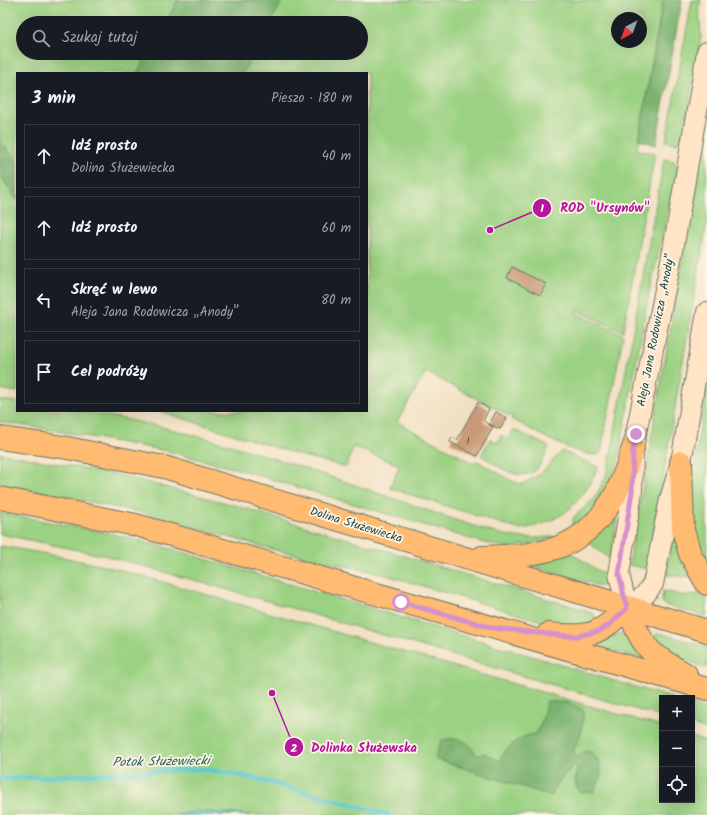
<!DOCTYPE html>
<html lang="pl">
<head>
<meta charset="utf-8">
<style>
  :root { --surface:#171b24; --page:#20242c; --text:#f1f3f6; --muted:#9ea1a6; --line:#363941 }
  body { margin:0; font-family:Kalam,sans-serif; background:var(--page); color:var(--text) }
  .controls { position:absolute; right:12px; bottom:12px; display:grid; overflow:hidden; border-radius:0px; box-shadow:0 4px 16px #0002 }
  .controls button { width:36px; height:36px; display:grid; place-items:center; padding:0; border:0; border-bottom:1px solid var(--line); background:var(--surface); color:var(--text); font:20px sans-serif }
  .compass { position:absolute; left:611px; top:12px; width:36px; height:36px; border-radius:50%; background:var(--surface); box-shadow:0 4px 16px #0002; rotate:221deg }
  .stop { position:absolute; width:12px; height:12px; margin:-9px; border:3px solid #d690ce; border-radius:50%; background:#fff }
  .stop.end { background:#d690ce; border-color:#fff; box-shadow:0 1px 4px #0008 }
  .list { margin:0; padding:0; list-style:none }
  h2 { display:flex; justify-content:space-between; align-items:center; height:52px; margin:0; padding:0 16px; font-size:17px }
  h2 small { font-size:13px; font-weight:400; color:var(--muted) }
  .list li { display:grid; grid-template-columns:26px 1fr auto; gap:12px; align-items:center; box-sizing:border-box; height:64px; margin:0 8px 8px; padding:0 8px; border:1px solid var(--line); border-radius:0px }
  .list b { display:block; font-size:15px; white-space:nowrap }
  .list p { margin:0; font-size:13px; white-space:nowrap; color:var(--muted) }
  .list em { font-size:13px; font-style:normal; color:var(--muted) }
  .icon { flex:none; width:22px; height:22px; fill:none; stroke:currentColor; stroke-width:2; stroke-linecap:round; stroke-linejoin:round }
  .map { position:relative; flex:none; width:707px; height:815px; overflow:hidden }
  .search { position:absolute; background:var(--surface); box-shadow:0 4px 16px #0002; left:16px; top:16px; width:352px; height:44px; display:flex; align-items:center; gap:10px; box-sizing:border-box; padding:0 14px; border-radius:22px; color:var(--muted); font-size:15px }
  .panel { position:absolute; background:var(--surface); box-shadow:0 4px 16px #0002; left:16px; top:72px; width:352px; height:340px; border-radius:0px }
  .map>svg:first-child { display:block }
  .green { fill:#9bd182; stroke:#5d875b; fill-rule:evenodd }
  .forest { fill:#7cb370; stroke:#4e7852 }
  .water { fill:#5dc9d3; stroke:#3e8384 }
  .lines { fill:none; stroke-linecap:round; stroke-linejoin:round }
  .stream { stroke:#5dc9d3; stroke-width:4.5 }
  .building { fill:#c99a77 }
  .secondary-casing { stroke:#697666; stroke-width:22 }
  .primary-casing { stroke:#697666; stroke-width:24 }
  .secondary { stroke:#ffe4c6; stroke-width:20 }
  .primary { stroke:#febb71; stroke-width:22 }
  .route { stroke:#d690ce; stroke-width:5 }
  .labels { text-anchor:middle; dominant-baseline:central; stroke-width:3.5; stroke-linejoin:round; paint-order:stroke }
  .number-label { font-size:10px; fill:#4a5445 }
  .street-label { font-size:12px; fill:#1f3d34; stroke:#fcf5e5 }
  .water-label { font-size:13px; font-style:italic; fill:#2e605c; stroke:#fcf5e5 }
  .leader { fill:none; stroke:#b5179e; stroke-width:1.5 }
  .callout-dot { fill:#b5179e; stroke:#fcf5e5; stroke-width:1.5 }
  .mark-label { font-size:12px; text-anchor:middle; font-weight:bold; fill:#fff }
  .callout-label { font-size:13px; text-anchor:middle; font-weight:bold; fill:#b5179e; stroke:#fcf5e5; stroke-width:3.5; stroke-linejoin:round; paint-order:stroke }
</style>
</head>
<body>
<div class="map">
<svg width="707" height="815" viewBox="0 0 707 815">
  <rect width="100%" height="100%" fill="#fcf5e5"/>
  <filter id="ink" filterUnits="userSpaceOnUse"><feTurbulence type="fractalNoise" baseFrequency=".025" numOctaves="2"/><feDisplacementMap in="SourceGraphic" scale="8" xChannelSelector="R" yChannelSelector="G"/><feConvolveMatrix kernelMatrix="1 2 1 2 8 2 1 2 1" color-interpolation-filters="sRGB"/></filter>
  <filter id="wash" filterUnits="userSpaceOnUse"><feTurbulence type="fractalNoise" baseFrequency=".012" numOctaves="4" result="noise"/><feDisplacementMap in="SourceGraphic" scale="16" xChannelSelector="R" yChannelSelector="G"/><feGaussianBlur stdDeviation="0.9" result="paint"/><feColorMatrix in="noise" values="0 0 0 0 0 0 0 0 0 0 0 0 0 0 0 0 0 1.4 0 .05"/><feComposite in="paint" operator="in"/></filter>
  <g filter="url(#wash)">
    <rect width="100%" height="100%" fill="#f2e0c2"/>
    <g class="green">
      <path d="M0 0H663L637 150 655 153 623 332 577 310 576 313 623 335 601 452 597 455C570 454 536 431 511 419L513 417 508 415 426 372 397 422 475 464 477 461 514 482 522 484 540 474 562 451 598 467C583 503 559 525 518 529L390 488 400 465 353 447 346 467 303 456 159 411H367V73H17V392L0 389ZM617 18H641V42H617ZM23 23H361V53H23Z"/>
      <polygon points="692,0 701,0 699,6 701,37 683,139 677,143 666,141"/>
      <polygon points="707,121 707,222 647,569 629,565"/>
      <polygon points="664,159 674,161 678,169 648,298 618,462 609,490 574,530 572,526 574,517 594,499 606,476 610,459"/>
      <polygon points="707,384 707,572 694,540 690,491"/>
      <path d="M0 400 17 402V411C37 411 58 409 77 411 220 431 356 488 492 532 505 535 517 538 530 538 539 539 549 535 558 538L511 548 484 543 237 469 167 451 47 429 0 422Z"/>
      <path d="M513 429 549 447C545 454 541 466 535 471 517 483 496 464 481 455L490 439 498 443 501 435 508 439Z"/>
      <polygon points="0,453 114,474 234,505 584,610 594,614 597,620 588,625 554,625 386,575 271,549 144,513 0,484"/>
      <polygon points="0,513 109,533 175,550 672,698 662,698 662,717 264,600 107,556 0,534"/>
      <polygon points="613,518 617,521 610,559 588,542"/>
      <polygon points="674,530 693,577 666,575"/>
      <polygon points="0,546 42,553 118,569 662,727 662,800 692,800 692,737 707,742 707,815 0,815"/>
      <polygon points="570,552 603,574 609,576 607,585 600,586 523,563"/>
      <polygon points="663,591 687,596 703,593 707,598 707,617 665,605 662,602"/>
      <polygon points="621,633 643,659 595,646 594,644"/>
      <path d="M656 634H663L707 647V668C691 663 662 654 654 638Z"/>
      <polygon points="692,704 707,709 707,730 692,725"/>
    </g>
    <g class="forest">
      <polygon points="178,0 283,0 270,23 165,23"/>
      <polygon points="663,0 682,0 656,145 639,140"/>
      <polygon points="148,53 254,53 243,73 137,73"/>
      <polygon points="0,140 17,162 17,200 0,175"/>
      <path d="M547 701 570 703 584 710 581 733 574 750 576 758 586 751 592 752C604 768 603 774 594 792L579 793 575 782 577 768 574 765 559 781 551 796 435 759 441 740C458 737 469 740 477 756L485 753 499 761C507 747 519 735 536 734L541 724Z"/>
    </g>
    <polygon class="water" points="198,811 251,815 175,815"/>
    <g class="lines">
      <polyline class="stream" points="0,779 206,769 254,778 389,815"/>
    </g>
    <g id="blocks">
      <g class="building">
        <polygon points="512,267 546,284 540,295 507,278"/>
        <polygon points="478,402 489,409 483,421 493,427 477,456 450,442 452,437 457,440"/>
        <polygon points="496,412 507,418 500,429 489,424"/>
      </g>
    </g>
  </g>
  <g filter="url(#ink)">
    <use href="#blocks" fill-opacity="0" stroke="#697666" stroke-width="1"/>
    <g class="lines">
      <defs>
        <polyline id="secondary" points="707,52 673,250 633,448 632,492 619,574 627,608 644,596 653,584 670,499 681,462 707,312"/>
        <g id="primary">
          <polyline points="0,438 62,447 164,467 707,631"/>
          <polyline points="681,462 683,530 690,554 707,584"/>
          <polyline points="0,498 136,525 707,689"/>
          <path d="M482 557C538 555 578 554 611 502 621 487 627 466 633 448"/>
          <path d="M627 608C644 648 647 653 686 674"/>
          <path d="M548 634C589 638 598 636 627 608"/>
        </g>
      </defs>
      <use href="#secondary" class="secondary-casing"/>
      <use href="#primary" class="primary-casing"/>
      <use href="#secondary" class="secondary"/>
      <use href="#primary" class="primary"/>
    </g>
  </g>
  <g class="lines" filter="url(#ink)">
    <polyline class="route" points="401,602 493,628 566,636 578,636 599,631 609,625 627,608 619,574 632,492 633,448 636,434"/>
  </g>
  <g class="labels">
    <g class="number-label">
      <text x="468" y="441">1</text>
    </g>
    <g class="street-label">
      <text transform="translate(656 330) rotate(-79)">Aleja Jana Rodowicza „Anody”</text>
      <text transform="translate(356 525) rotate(17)">Dolina Służewiecka</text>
    </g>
    <g class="water-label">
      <text transform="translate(161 762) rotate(-1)">Potok Służewiecki</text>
    </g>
  </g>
  <path class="leader" d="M490 230L542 208M272 693L294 747"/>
  <g class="callout-dot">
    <circle cx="490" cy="230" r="4"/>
    <circle cx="272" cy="693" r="4"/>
    <circle cx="542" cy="208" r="10"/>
    <circle cx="294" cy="747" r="10"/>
  </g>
  <g class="mark-label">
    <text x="542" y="212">1</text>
    <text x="294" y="752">2</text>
  </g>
  <g class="callout-label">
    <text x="605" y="212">ROD "Ursynów"</text>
    <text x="364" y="752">Dolinka Służewska</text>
  </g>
</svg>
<div class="controls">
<button>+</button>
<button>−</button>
<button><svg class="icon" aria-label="locate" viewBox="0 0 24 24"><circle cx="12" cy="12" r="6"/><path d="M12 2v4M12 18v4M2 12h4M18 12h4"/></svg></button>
</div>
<svg class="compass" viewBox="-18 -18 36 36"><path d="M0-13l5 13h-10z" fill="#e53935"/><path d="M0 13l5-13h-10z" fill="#9ea1a6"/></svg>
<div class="stop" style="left:401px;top:602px"></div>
<div class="stop end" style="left:636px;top:434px"></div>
<div class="search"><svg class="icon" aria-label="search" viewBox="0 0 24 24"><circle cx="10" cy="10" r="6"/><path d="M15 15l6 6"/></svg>Szukaj tutaj</div>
<section class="panel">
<h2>3 min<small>Pieszo · 180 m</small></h2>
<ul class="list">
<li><svg class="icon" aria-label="ahead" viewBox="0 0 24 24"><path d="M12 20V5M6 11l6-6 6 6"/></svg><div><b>Idź prosto</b><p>Dolina Służewiecka</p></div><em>40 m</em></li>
<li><svg class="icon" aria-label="ahead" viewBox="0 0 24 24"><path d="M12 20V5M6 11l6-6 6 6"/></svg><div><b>Idź prosto</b></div><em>60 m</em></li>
<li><svg class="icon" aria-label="left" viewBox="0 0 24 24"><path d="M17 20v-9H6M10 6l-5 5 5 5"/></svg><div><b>Skręć w lewo</b><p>Aleja Jana Rodowicza „Anody”</p></div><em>80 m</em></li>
<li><svg class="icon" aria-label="arrive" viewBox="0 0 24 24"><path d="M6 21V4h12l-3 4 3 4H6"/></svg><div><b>Cel podróży</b></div></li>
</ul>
</section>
</div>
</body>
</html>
